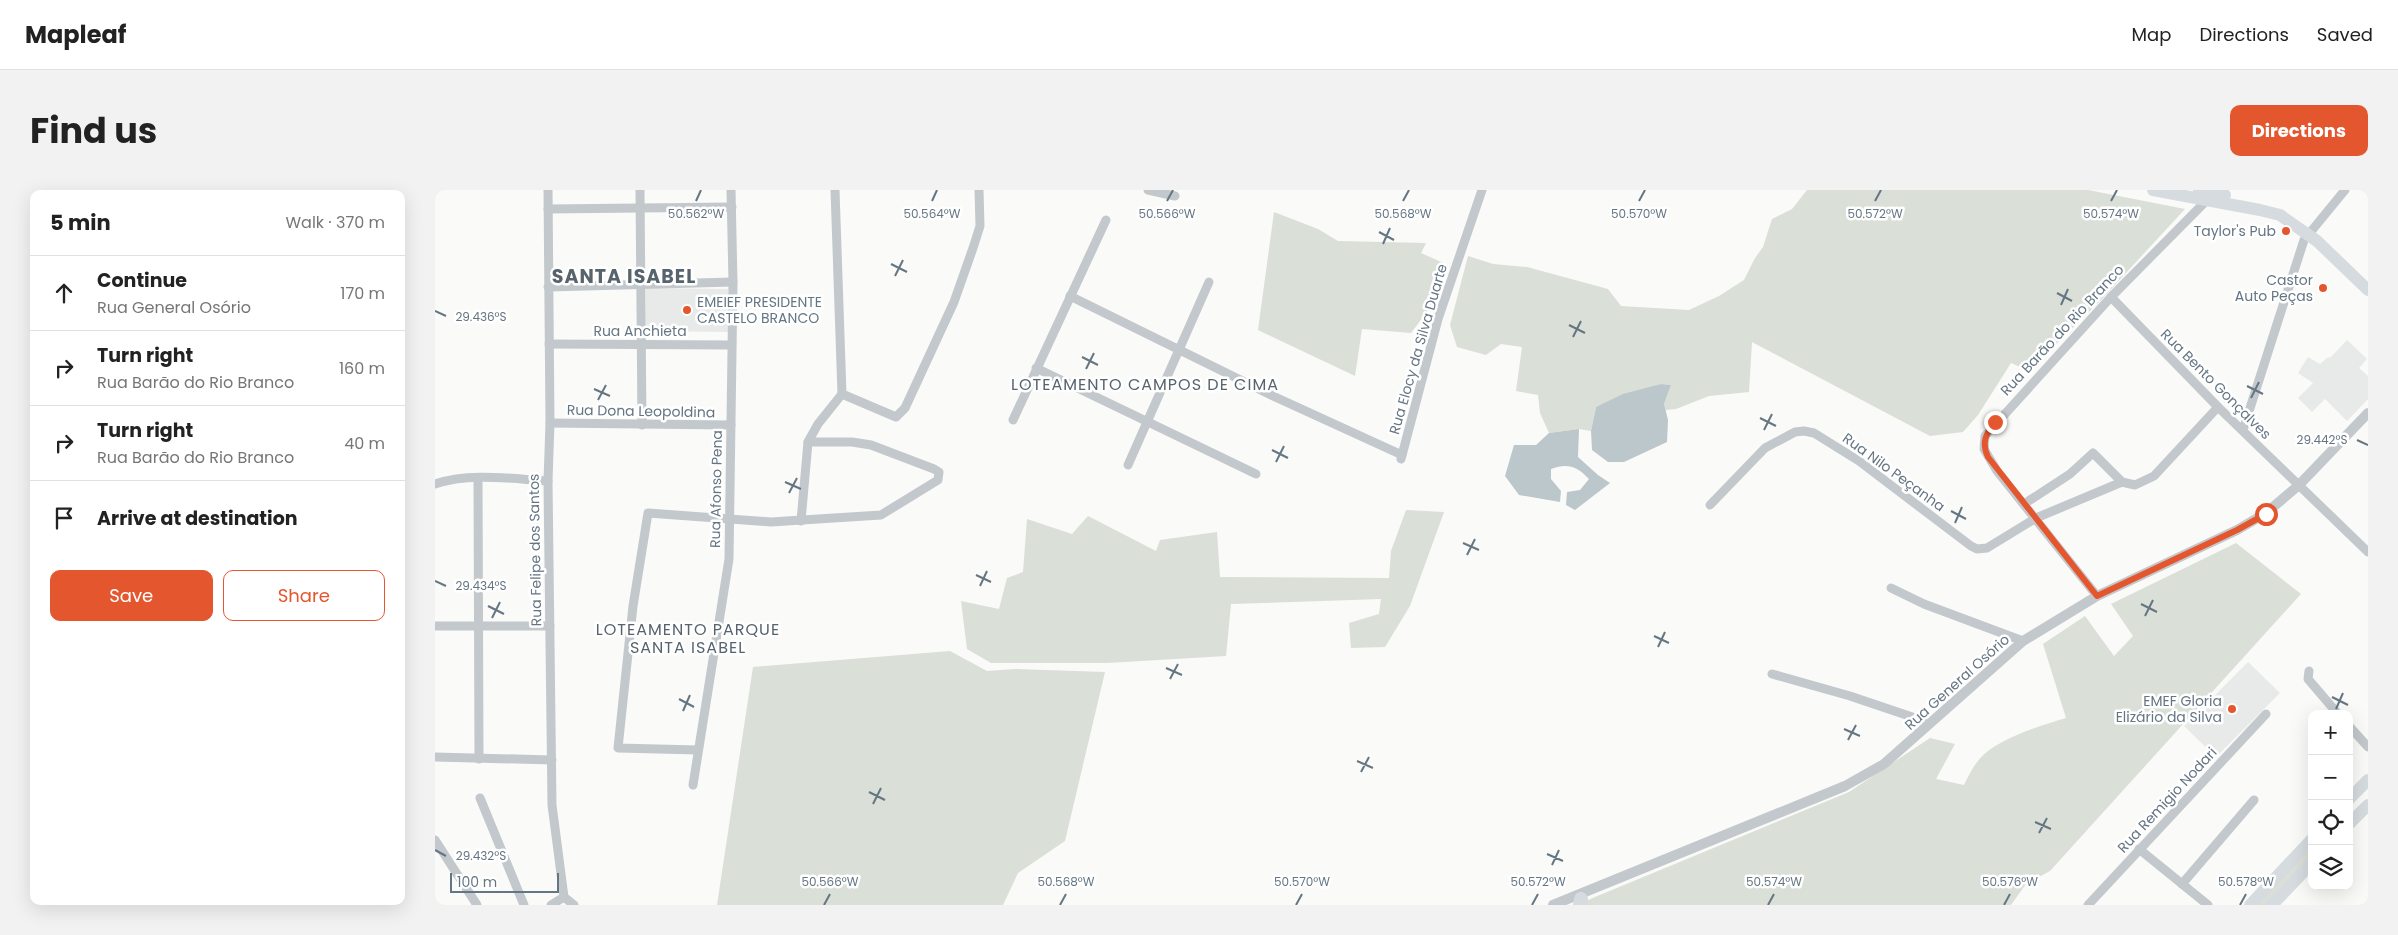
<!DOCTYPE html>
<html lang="en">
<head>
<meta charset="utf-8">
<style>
  :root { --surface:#fff; --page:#f2f2f2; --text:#222; --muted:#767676; --line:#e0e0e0; --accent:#e4572e }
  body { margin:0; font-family:Poppins,sans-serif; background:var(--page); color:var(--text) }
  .controls { position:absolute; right:15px; bottom:15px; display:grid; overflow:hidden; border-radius:10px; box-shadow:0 5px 20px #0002 }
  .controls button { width:45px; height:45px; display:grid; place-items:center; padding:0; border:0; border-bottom:1px solid var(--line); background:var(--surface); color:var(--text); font:25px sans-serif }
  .scale { position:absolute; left:15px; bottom:12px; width:109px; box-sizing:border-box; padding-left:5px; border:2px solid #657683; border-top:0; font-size:14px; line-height:18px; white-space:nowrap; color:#657683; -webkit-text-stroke:4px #fff; paint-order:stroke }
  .stop { position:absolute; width:15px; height:15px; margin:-11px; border:4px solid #e4572e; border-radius:50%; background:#fff }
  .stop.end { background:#e4572e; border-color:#fff; box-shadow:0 1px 5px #0008 }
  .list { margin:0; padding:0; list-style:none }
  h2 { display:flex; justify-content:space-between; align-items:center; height:65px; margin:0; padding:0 20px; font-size:21px }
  h2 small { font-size:16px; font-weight:400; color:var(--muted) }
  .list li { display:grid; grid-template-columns:32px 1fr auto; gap:15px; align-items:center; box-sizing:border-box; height:75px; padding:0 20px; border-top:1px solid var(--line) }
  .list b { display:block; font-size:19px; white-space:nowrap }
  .list p { margin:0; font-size:16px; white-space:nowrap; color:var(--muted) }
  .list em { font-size:16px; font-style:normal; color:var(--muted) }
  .actions { display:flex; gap:10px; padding:15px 20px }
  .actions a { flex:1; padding:11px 0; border:1px solid var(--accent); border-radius:10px; text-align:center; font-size:18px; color:var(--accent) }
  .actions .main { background:var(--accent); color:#fff }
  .icon { flex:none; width:28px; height:28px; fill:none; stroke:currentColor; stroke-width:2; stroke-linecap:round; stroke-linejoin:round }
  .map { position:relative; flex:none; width:1933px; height:715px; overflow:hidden; border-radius:10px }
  header { display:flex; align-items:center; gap:30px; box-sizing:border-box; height:70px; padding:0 25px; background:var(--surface); border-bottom:1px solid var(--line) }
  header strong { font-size:24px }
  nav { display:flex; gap:28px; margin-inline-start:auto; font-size:18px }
  .intro { display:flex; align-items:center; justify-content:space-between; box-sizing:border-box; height:120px; padding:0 30px }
  h1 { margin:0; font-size:35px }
  .button { padding:12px 22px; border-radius:10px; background:var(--accent); color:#fff; font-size:18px; font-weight:700 }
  main { display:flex; gap:30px; padding:0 30px }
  aside { flex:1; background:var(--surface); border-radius:10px; box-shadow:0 5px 20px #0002 }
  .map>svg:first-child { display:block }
  .built { fill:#e8e9e9 }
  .green { fill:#dadfd7 }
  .water { fill:#bbc7cb }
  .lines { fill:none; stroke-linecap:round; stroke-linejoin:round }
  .minor { stroke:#c3c8cc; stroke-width:9 }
  .tertiary { stroke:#c3c8cc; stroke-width:10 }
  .secondary { stroke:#d6dbdf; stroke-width:12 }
  .primary { stroke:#d6dbdf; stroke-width:14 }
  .route { stroke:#e4572e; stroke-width:6 }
  .ticks { fill:none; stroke:#657683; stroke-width:2 }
  .poi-dot { fill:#e4572e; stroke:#fff; stroke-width:2 }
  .labels { text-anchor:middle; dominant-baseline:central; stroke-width:5; stroke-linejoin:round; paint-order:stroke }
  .poi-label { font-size:14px; fill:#657683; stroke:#fff; text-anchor:end }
  .street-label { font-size:14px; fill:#657683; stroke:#fff }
  .quarter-label { font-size:16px; letter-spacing:1px; fill:#57646e; stroke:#fff }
  .district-label { font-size:19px; font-weight:bold; letter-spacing:1px; fill:#57646e; stroke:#fff }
  .ticks-label { font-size:12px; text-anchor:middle; fill:#657683; stroke:#fff; stroke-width:5; stroke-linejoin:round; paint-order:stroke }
</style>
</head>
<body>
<header>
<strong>Mapleaf</strong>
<nav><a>Map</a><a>Directions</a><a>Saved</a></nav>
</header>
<div class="intro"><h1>Find us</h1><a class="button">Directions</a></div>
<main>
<aside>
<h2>5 min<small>Walk · 370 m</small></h2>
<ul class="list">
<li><svg class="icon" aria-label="ahead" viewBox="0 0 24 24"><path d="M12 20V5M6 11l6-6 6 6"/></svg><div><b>Continue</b><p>Rua General Osório</p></div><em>170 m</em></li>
<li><svg class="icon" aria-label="right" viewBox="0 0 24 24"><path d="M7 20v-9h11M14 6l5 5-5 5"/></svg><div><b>Turn right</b><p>Rua Barão do Rio Branco</p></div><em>160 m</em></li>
<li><svg class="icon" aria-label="right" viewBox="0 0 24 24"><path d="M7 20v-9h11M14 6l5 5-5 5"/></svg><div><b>Turn right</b><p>Rua Barão do Rio Branco</p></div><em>40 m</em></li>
<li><svg class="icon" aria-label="arrive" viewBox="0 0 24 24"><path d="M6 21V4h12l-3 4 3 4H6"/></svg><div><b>Arrive at destination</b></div></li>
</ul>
<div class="actions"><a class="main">Save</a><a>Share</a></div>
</aside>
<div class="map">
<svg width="1933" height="715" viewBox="0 0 1933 715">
  <rect width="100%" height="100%" fill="#fafaf8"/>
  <g class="built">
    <polygon points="211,98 293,99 293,142 211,141"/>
    <polygon points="1912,150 1932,169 1924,178 1933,186 1933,209 1912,231 1890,209 1877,222 1863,208 1878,193 1863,183 1873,167 1885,174 1892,168 1896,167"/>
    <polygon points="1813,472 1845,503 1781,567 1749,536"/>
  </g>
  <g class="green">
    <polygon points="1372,0 1653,0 1750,19 1666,110 1594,181 1576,173 1543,225 1528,242 1495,246 1317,152 1314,202 1274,206 1241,219 1230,220 1229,214 1236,195 1226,194 1161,217 1156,241 1144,239 1114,243 1105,223 1103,205 1081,201 1087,157 1066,154 1051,165 1022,157 1015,135 1033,66 1058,74 1092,77 1173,99 1186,116 1254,120 1284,106 1309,90 1320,68 1328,57 1337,29 1357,19"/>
    <polygon points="839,22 883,39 903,51 991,53 986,63 1013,75 1000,111 976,143 927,139 920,186 823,140"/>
    <polygon points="971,320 1009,322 975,416 950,457 916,458 914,433 944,424 946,409 796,414 791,466 672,473 556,473 532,459 526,411 564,419 572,388 588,382 592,329 637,344 653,326 721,361 725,350 782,342 785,387 954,388 956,361"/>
    <path d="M1801 353 1866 404 1615 681 1591 694 1576 715H1149V712L1160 707 1414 602 1495 548 1520 554 1501 589 1529 595C1533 587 1537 578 1543 571 1560 549 1605 536 1631 528L1608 454 1650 426 1679 466 1698 446 1676 414Z"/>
    <polygon points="515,461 552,481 580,479 670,482 630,651 583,683 568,715 282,715 318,477"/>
    <polygon points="1877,649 1877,673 1837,715 1817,715"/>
  </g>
  <g class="water">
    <polygon points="1226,194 1236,195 1229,214 1233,230 1232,252 1189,272 1173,272 1157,260 1156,241 1161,217 1188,204"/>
    <path d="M1144 239 1143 267 1163 285 1175 293 1140 320 1131 315 1132 302 1145 300 1154 289C1142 276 1132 273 1116 279V289L1126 301 1125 312 1084 305 1070 286 1079 255H1101L1114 243Z"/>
  </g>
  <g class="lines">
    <g class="minor">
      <polyline points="113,0 115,233 113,291 117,615 129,707 139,715"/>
      <polyline points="205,0 207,235"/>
      <polyline points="400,0 407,204"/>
      <polyline points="713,0 740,6"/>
      <polyline points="113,19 297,17"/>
      <polyline points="113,97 298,92"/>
      <polyline points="635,106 838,206 967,265"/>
      <polyline points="1676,107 1783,217 1933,362"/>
      <polyline points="114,154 296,155"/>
      <polyline points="601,178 821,284"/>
      <polyline points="407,204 461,227 470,218 519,112 538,58 545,36 544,0"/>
      <polyline points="578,230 671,30"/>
      <polyline points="115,233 296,235"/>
      <polyline points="1808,240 1869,50 1910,0"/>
      <polyline points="966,269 1003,129 1047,0"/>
      <polyline points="693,275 774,92"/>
      <polyline points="43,288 44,569"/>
      <path d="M0 294C35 282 77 289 113 291"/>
      <polyline points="1589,314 1635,284 1658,263 1687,292"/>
      <polyline points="1275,315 1330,258 1360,242 1369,241 1379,243 1424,271 1536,356 1542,359 1552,358 1601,328 1687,292 1700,295 1719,286 1783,217"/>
      <polyline points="366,331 373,252 383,234 407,204"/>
      <polyline points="1456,398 1489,414 1588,451"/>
      <polyline points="1662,406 1562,281 1549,259 1550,246 1676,107 1774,8"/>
      <polyline points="0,436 115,436"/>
      <polyline points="1874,481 1873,489 1903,524"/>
      <polyline points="1337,484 1415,506 1495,533"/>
      <polyline points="1914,536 1933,557"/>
      <polyline points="263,560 183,558 198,416 213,323 336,332 446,325 503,290 504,282 499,279 436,255 417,252 373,252"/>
      <polyline points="0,567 117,570"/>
      <polyline points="258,595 294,369 298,92 296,0"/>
      <polyline points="45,608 89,715"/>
      <polyline points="0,650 42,715"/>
      <polyline points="1704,659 1773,715"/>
      <polyline points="1747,694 1819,610"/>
      <polyline points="116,715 129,707"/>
      <polyline points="1653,715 1831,524"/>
    </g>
    <polyline class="tertiary" points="1118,715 1410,596 1449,574 1588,451 1662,406 1802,340 1831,323 1864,295 1933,223"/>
    <g class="secondary">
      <polyline points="1718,0 1825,20 1845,25 1882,51 1933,100"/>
      <polyline points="1764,0 1790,5"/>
      <polyline points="1914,609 1933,590"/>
      <polyline points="1914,634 1933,615"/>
      <polyline points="1815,715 1877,649"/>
      <polyline points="1837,715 1877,673"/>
    </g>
    <polyline class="primary" points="1145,715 1146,709"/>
  </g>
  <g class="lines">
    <path class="route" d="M1560 232C1551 244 1546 252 1553 267L1662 406 1802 340 1831 324"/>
  </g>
  <path class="ticks" d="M261 11 266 0M497 11 502 0M732 11 738 0M968 11 974 0M1204 11 1210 0M1440 11 1446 0M1676 11 1682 0M944 42 959 50M948 54 955 38M456 74 472 82M460 86 468 70M1622 103 1637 111M1626 115 1633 99M0 121 11 126M1134 135 1150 143M1138 147 1146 131M647 167 663 175M651 179 659 163M1812 196 1828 204M159 199 175 206M1816 208 1824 192M163 210 171 195M1325 228 1341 236M1329 240 1337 224M1922 250 1933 255M837 260 853 268M841 272 849 256M350 292 366 299M354 303 362 288M1516 321 1531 329M1520 333 1527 317M1028 353 1044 360M1032 365 1040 349M541 385 556 392M0 391 11 396M545 396 552 381M1706 414 1722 422M53 416 69 424M1710 426 1718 410M57 428 65 412M1219 446 1234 453M1223 457 1230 442M731 478 747 485M735 489 743 474M1897 507 1913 515M244 509 259 517M1901 519 1908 503M248 521 255 505M1409 539 1425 546M1413 550 1421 535M922 571 938 578M926 582 934 567M434 602 450 610M438 614 446 598M1600 632 1616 639M1604 643 1612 628M0 660 11 666M1112 664 1128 671M1117 675 1124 660M389 715 395 704M625 715 631 704M861 715 867 704M1097 715 1103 704M1333 715 1339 704M1569 715 1575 704M1805 715 1811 704"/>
  <g class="poi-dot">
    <circle cx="1851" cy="41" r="5"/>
    <circle cx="1888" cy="98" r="5"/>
    <circle cx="252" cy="120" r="5"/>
    <circle cx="1797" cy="519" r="5"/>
  </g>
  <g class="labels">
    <g class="poi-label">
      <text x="1841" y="41">Taylor's Pub</text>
      <text x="1878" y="90">Castor<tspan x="1878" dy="16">Auto Peças</tspan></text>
      <text x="262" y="112" text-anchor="start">EMEIEF PRESIDENTE<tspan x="262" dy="16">CASTELO BRANCO</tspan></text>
      <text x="1787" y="511">EMEF Gloria<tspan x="1787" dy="16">Elizário da Silva</tspan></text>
    </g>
    <g class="street-label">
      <text transform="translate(1627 140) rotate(-47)">Rua Barão do Rio Branco</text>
      <text x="205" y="141">Rua Anchieta</text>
      <text transform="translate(983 159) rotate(-74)">Rua Elocy da Silva Duarte</text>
      <text transform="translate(1781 194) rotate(45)">Rua Bento Gonçalves</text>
      <text transform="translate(206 221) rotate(1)">Rua Dona Leopoldina</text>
      <text transform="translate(1459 282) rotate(36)">Rua Nilo Peçanha</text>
      <text transform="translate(281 299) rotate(-89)">Rua Afonso Pena</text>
      <text transform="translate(100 360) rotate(-91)">Rua Felipe dos Santos</text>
      <text transform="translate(1522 492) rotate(-42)">Rua General Osório</text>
      <text transform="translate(1732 610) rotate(-47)">Rua Remigio Nodari</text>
    </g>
    <g class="quarter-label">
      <text x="710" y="194">LOTEAMENTO CAMPOS DE CIMA</text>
      <text x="253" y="439">LOTEAMENTO PARQUE<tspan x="253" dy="18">SANTA ISABEL</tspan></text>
    </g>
    <g class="district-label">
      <text x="189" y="86">SANTA ISABEL</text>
    </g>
  </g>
  <g class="ticks-label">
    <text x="1676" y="28">50.574°W</text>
    <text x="261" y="28">50.562°W</text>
    <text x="497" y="28">50.564°W</text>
    <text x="732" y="28">50.566°W</text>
    <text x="968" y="28">50.568°W</text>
    <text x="1204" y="28">50.570°W</text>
    <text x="1440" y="28">50.572°W</text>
    <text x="46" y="131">29.436°S</text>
    <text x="1887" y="254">29.442°S</text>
    <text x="46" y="400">29.434°S</text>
    <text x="46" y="670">29.432°S</text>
    <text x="395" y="696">50.566°W</text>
    <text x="631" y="696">50.568°W</text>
    <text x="867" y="696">50.570°W</text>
    <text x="1103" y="696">50.572°W</text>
    <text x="1339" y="696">50.574°W</text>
    <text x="1575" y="696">50.576°W</text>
    <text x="1811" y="696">50.578°W</text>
  </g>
</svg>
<div class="controls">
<button>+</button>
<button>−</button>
<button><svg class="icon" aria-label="locate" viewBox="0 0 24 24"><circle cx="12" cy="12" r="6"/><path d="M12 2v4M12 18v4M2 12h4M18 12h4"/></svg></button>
<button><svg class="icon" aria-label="layers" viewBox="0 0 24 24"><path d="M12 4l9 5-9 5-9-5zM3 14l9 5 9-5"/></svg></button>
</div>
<div class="scale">100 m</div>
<div class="stop" style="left:1831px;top:324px"></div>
<div class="stop end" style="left:1560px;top:232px"></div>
</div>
</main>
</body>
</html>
